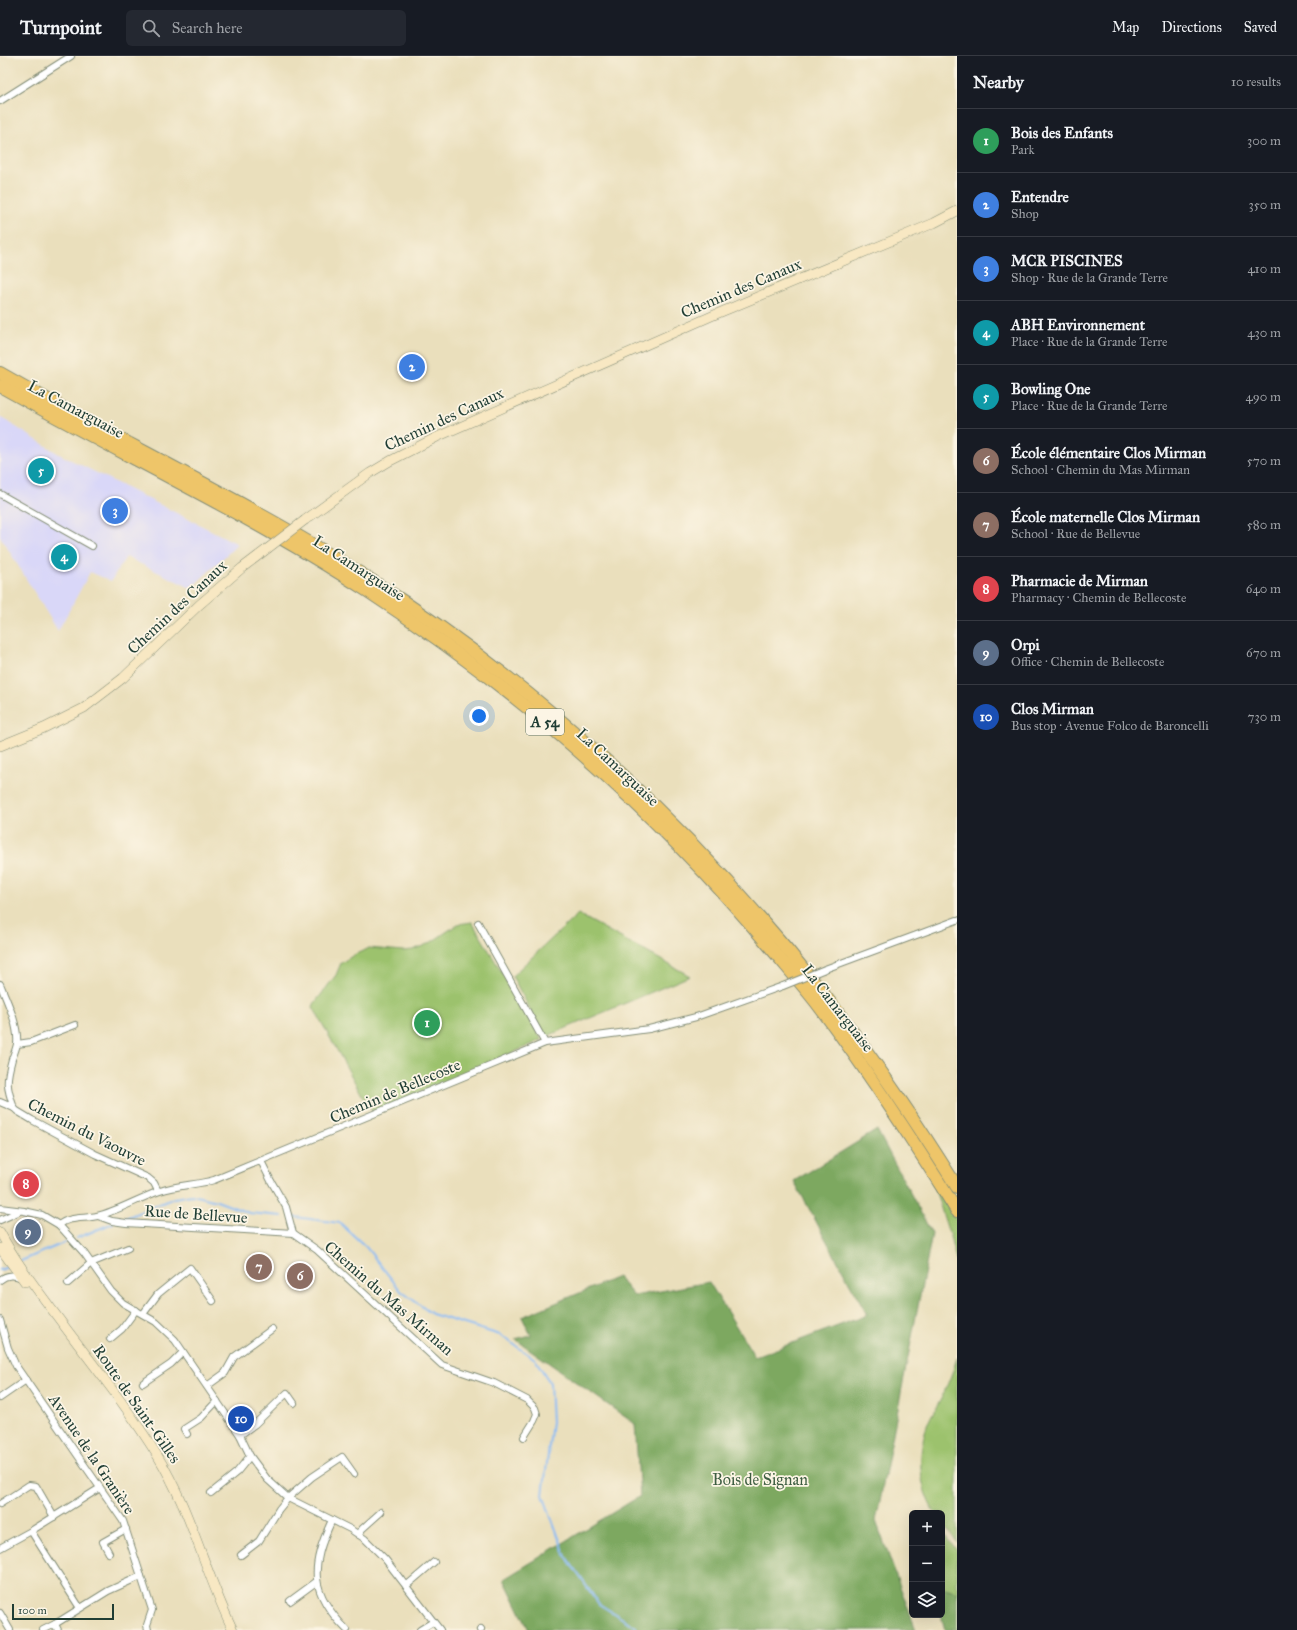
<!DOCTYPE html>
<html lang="en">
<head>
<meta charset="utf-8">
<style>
  :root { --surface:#171b24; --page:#242831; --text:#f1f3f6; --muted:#9ea1a6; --line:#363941; --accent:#d93025 }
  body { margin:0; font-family:"IM FELL Great Primer",serif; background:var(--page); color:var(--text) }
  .controls { position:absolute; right:12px; bottom:12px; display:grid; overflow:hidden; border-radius:6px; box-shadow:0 4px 16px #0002 }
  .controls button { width:36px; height:36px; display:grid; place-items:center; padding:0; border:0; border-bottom:1px solid var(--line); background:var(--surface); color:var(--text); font:20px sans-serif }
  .scale { position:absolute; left:12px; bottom:10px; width:102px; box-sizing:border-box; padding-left:4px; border:2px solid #1f3d34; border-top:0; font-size:11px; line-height:14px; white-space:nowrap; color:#1f3d34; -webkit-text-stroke:3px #fcf5e5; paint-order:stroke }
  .you { position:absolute; left:479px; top:660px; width:14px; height:14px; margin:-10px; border:3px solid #fff; border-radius:50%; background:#1a73e8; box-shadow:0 0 0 6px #1a73e833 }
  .badge { display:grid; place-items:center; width:26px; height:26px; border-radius:50%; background:var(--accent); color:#fff; font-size:13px; font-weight:700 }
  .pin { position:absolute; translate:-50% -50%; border:2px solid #fff; box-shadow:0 1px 4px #0006 }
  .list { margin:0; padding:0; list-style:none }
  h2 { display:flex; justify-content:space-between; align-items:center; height:52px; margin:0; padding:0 16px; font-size:17px }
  h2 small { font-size:13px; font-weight:400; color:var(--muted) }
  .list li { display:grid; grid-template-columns:26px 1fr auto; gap:12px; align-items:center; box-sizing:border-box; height:64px; padding:0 16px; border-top:1px solid var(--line) }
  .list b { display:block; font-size:15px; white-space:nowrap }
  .list p { margin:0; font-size:13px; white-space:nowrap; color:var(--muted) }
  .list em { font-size:13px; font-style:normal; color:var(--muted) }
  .icon { flex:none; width:22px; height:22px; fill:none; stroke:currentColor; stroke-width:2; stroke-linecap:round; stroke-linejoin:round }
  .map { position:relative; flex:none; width:957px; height:1574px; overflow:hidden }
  header { display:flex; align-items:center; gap:24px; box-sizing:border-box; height:56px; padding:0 20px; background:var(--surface); border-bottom:1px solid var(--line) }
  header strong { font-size:19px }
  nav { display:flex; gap:22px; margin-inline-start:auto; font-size:14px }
  .search { width:280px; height:36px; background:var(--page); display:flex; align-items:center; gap:10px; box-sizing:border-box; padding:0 14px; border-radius:6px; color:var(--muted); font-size:15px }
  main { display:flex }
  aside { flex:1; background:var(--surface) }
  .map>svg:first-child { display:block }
  .built { fill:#d9d7f8 }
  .green { fill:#9cc26d; stroke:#5e8050 }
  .forest { fill:#7da860; stroke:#4e724a }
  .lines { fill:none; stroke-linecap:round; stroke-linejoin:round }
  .stream { stroke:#88bbf6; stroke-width:2 }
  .street-casing { stroke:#848e78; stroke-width:8 }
  .secondary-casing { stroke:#848e78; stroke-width:10 }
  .highway-casing { stroke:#848e78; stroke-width:14 }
  .street { stroke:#fff; stroke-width:6 }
  .secondary { stroke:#f8e8c3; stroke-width:9 }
  .highway { stroke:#eec569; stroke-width:12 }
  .street-bridge-casing { stroke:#848e78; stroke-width:8; stroke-linecap:butt }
  .secondary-bridge-casing { stroke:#848e78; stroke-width:10; stroke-linecap:butt }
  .street-bridge { stroke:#fff; stroke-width:6 }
  .secondary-bridge { stroke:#f8e8c3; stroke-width:9 }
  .labels { text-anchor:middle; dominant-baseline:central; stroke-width:3.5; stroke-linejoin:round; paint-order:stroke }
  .shield { fill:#fcf5e5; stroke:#617469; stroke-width:1 }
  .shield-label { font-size:15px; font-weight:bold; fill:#1f3d34 }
  .street-label { font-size:16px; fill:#1f3d34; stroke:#fcf5e5 }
  .park-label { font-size:16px; fill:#3e5e42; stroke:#fcf5e5 }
</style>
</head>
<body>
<header>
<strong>Turnpoint</strong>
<div class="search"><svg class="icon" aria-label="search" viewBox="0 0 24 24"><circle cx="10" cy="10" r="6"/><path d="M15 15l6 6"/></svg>Search here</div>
<nav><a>Map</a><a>Directions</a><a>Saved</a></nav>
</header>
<main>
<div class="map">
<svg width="957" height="1574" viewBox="0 0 957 1574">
  <rect width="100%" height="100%" fill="#fcf5e5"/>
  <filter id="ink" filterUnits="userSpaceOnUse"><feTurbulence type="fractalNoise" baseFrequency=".025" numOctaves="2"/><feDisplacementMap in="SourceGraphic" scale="8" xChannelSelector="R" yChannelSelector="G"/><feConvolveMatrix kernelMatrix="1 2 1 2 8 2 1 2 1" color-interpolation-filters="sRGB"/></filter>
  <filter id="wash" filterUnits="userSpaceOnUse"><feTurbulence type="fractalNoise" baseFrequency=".012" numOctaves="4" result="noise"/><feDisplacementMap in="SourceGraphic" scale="16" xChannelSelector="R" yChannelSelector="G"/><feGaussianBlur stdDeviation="0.9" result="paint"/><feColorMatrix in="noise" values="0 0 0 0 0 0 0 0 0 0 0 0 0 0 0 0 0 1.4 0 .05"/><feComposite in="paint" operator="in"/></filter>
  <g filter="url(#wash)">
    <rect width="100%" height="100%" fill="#eadfbc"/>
    <polygon class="built" points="0,361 59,398 238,488 191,532 126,501 111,525 90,516 58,575 0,480"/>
    <g class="green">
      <polygon points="578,858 690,920 545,981 512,920"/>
      <polygon points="472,866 542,984 377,1055 371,1054 367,1048 313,951 314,948 336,919 341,907 354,899 369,892 403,895 413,894 430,887 458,868"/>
      <polygon points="933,1127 957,1165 957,1207 951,1184"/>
      <path d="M957 1302V1486L942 1467V1457H935C918 1431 917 1396 928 1367 931 1359 937 1351 941 1343 947 1330 953 1316 957 1302Z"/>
      <polygon points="946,1480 957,1495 957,1537 942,1532 942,1495"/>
    </g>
    <g class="forest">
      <polygon points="877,1074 932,1178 876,1465 916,1574 529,1574 504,1523 640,1440 635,1368 515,1283 531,1279 522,1261 618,1221 634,1240 709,1226 755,1301 867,1259 794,1125"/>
      <polygon points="942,1532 957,1537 957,1574 945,1574 942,1563"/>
    </g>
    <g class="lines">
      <g class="stream">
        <polyline points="295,1161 340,1167 366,1191 401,1235 432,1258 500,1279 535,1303 550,1327 552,1366 543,1439 566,1501 599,1548 636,1571 637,1574"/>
        <polyline points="121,1164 174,1142 192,1139 217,1145 249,1157 282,1160"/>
        <polyline points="77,1182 113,1167"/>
        <polyline points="21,1205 66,1186"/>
        <polyline points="0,1214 10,1210"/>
      </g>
    </g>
  </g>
  <g filter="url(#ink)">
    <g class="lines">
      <defs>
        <g id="street">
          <polyline points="0,45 71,0"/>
          <polyline points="0,438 92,490"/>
          <polyline points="478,867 545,987"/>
          <polyline points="825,913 957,864"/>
          <path d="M0 928C7 945 19 970 17 988 16 993 14 998 12 1003 6 1025 6 1030 14 1052"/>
          <polyline points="17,988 31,986 75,969"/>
          <polyline points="0,1046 14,1052 17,1055 32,1064 95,1098 148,1122 154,1127 158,1135"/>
          <polyline points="259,1106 262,1107 271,1125 286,1151 293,1177 317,1194 442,1309 494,1327 527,1344 535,1352 537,1358 534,1365 524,1381"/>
          <polyline points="0,1152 24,1155 42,1159 59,1169 84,1197 111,1235 123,1247 156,1266 175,1284 240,1379 250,1400 267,1423 288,1442 350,1473 365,1483 385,1503 440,1574"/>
          <polyline points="98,1160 112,1165 126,1167 293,1177"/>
          <polyline points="0,1164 18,1156"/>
          <path d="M59 1169C69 1160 85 1163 97 1160 118 1155 139 1142 160 1135 178 1129 196 1129 214 1124L538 990 545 987 649 973 696 961 783 930"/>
          <path d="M0 1224C7 1218 14 1219 22 1222"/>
          <polyline points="68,1227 91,1207 128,1192"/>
          <polyline points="143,1258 158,1238 190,1212 213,1245"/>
          <polyline points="0,1264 8,1292 16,1310 123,1465 152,1554 147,1569 148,1574"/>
          <polyline points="110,1283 122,1273 136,1254"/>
          <polyline points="143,1327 171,1308 183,1296"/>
          <polyline points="207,1330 225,1317 234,1301 272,1273"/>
          <polyline points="0,1342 26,1324"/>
          <polyline points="187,1378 184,1373 201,1362 217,1345"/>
          <polyline points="240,1379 255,1368 287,1337 294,1347"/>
          <polyline points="211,1437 237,1416 250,1400"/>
          <polyline points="0,1448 29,1429 36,1430 54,1461"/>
          <path d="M332 1464C310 1511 309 1536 347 1574"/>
          <polyline points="31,1475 80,1552"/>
          <polyline points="359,1479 362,1473 381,1456"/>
          <polyline points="0,1492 31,1475 100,1432"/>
          <polyline points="109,1497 103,1486 126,1473"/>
          <polyline points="241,1499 259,1485 279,1453 288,1442 312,1421 342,1401 354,1418"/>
          <polyline points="406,1530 434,1506"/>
          <polyline points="290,1545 316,1526"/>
          <polyline points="0,1557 10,1574"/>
          <polyline points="55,1568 108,1535 141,1520"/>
          <polyline points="43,1574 55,1568 58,1574"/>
          <polyline points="420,1574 433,1566"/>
          <polyline points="480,1574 481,1573"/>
        </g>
        <g id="secondary">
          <polyline points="305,464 370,417 390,405 437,381 714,259 934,167 957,155"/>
          <polyline points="0,690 44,672 84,652 123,622 199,549 242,512 267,493"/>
          <path d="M0 1176C15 1205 36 1232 56 1259 90 1305 127 1350 157 1399 191 1454 205 1517 233 1574"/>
          <polyline points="0,1192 25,1226"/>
        </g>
        <g id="highway">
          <path d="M0 317C122 387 250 447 369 523 542 633 695 776 822 936 871 998 915 1064 957 1131"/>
          <path d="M0 330C122 399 249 458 366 534 517 633 655 753 771 892 786 910 802 928 816 946 867 1013 912 1083 957 1155"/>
        </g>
      </defs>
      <use href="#street" class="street-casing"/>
      <use href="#secondary" class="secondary-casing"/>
      <use href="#highway" class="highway-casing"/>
      <use href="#street" class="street"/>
      <use href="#secondary" class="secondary"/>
      <use href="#highway" class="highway"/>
      <defs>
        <polyline id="street-bridge" points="783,930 825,913"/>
        <polyline id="secondary-bridge" points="267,493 305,464"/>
      </defs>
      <use href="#street-bridge" class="street-bridge-casing"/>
      <use href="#secondary-bridge" class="secondary-bridge-casing"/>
      <use href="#street-bridge" class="street-bridge"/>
      <use href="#secondary-bridge" class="secondary-bridge"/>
    </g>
  </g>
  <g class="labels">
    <rect class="shield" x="526" y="653" width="38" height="26" rx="3"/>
    <g class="shield-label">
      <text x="545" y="666">A 54</text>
    </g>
    <g class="street-label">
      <text transform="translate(741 232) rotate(-23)">Chemin des Canaux</text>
      <text transform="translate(76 353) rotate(28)">La Camarguaise</text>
      <text transform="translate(444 363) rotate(-25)">Chemin des Canaux</text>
      <text transform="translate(359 512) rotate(33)">La Camarguaise</text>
      <text transform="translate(177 551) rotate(-43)">Chemin des Canaux</text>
      <text transform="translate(618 711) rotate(43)">La Camarguaise</text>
      <text transform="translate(838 952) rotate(52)">La Camarguaise</text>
      <text transform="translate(395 1035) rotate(-23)">Chemin de Bellecoste</text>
      <text transform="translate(87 1076) rotate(27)">Chemin du Vaouvre</text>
      <text transform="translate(196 1158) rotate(4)">Rue de Bellevue</text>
      <text transform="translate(389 1242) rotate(41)">Chemin du Mas Mirman</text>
      <text transform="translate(137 1348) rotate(55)">Route de Saint-Gilles</text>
      <text transform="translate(92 1398) rotate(56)">Avenue de la Granière</text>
    </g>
    <g class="park-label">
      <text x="760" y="1423">Bois de Signan</text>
    </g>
  </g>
</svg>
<div class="controls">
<button>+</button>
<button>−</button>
<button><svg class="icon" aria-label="layers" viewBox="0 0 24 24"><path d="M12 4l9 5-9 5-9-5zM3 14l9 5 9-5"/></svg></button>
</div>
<div class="scale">100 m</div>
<div class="you"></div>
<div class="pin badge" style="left:427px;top:967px;background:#2e9e5b">1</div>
<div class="pin badge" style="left:412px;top:311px;background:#3f7fe0">2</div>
<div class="pin badge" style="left:115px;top:455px;background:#3f7fe0">3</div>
<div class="pin badge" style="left:64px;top:501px;background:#0f9aa8">4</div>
<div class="pin badge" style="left:41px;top:415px;background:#0f9aa8">5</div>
<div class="pin badge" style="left:300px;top:1220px;background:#8d6e63">6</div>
<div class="pin badge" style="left:259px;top:1211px;background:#8d6e63">7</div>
<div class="pin badge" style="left:26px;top:1128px;background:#e0444e">8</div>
<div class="pin badge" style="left:28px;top:1176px;background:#5c6f8a">9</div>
<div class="pin badge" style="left:241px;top:1363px;background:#1a4fb4">10</div>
</div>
<aside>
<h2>Nearby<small>10 results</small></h2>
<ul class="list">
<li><span class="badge" style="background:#2e9e5b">1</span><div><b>Bois des Enfants</b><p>Park</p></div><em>300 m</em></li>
<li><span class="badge" style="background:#3f7fe0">2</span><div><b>Entendre</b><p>Shop</p></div><em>350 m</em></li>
<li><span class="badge" style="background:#3f7fe0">3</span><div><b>MCR PISCINES</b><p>Shop · Rue de la Grande Terre</p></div><em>410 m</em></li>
<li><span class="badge" style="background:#0f9aa8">4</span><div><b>ABH Environnement</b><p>Place · Rue de la Grande Terre</p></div><em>430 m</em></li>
<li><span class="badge" style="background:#0f9aa8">5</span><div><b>Bowling One</b><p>Place · Rue de la Grande Terre</p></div><em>490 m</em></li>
<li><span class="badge" style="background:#8d6e63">6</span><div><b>École élémentaire Clos Mirman</b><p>School · Chemin du Mas Mirman</p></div><em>570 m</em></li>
<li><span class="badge" style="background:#8d6e63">7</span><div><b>École maternelle Clos Mirman</b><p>School · Rue de Bellevue</p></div><em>580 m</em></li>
<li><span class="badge" style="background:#e0444e">8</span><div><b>Pharmacie de Mirman</b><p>Pharmacy · Chemin de Bellecoste</p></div><em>640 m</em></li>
<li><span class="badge" style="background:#5c6f8a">9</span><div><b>Orpi</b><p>Office · Chemin de Bellecoste</p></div><em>670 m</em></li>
<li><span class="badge" style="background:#1a4fb4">10</span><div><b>Clos Mirman</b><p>Bus stop · Avenue Folco de Baroncelli</p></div><em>730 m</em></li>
</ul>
</aside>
</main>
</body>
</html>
